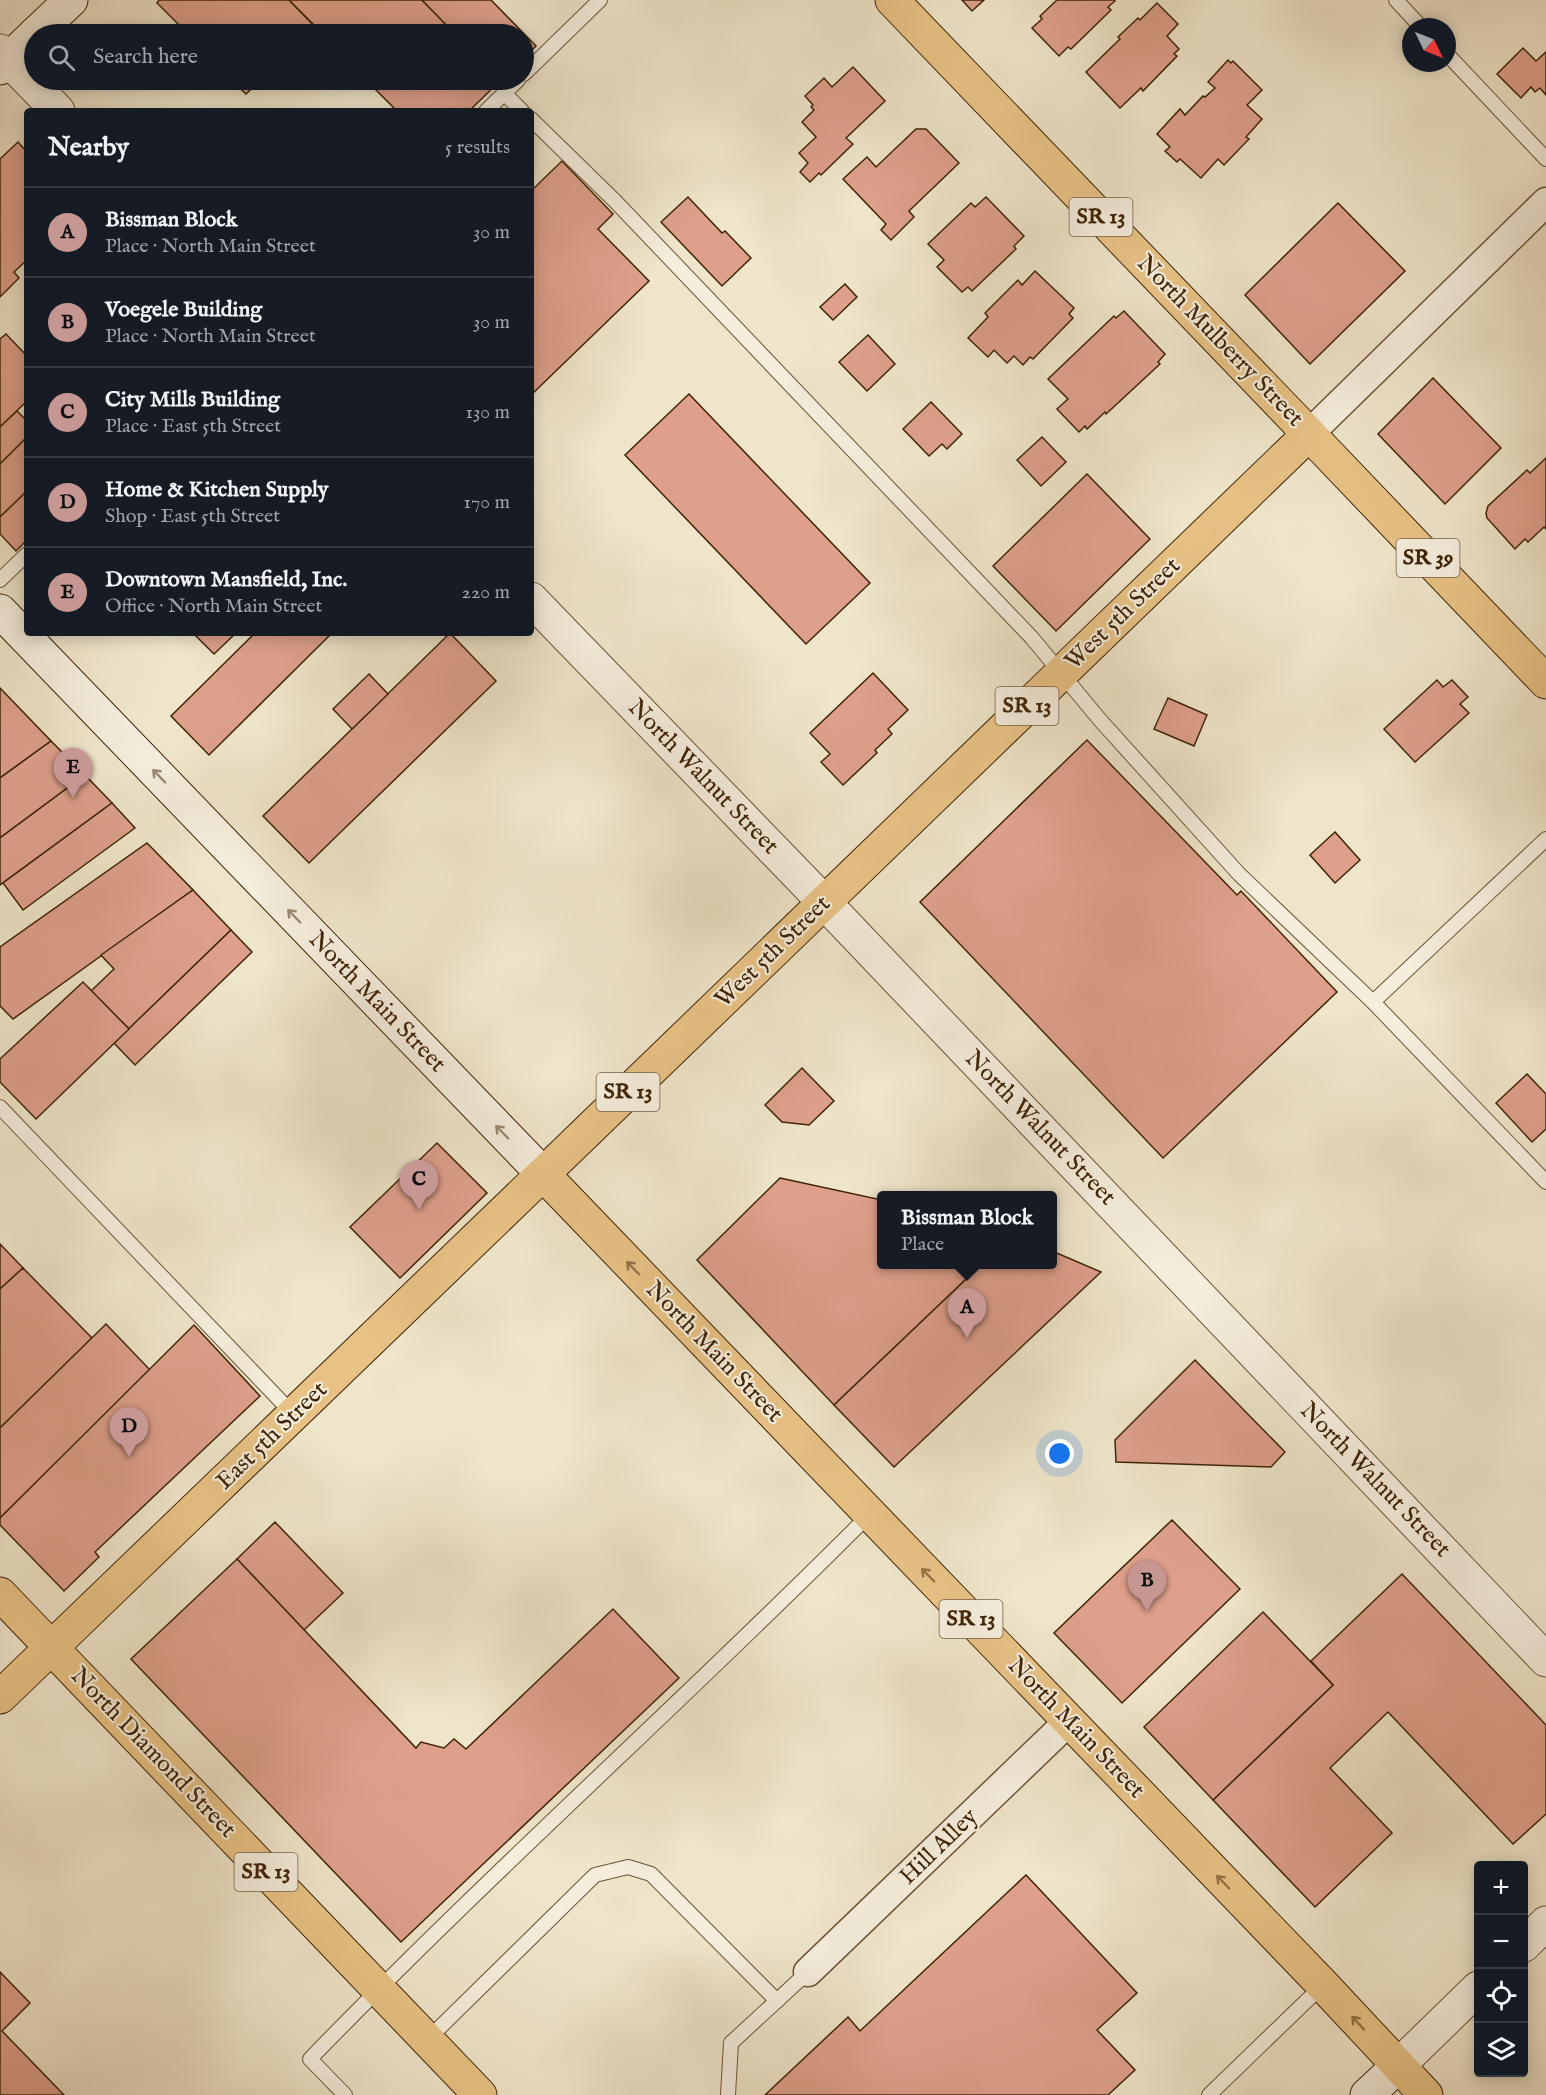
<!DOCTYPE html>
<html lang="en">
<head>
<meta charset="utf-8">
<style>
  :root { --surface:#171b24; --page:#242831; --text:#f1f3f6; --muted:#9ea1a6; --line:#363941; --accent:#c59692 }
  body { margin:0; font-family:"IM FELL English",serif; background:var(--page); color:var(--text) }
  .controls { position:absolute; right:18px; bottom:18px; display:grid; overflow:hidden; border-radius:6px; box-shadow:0 3px 15px #0003 }
  .controls button { width:54px; height:54px; display:grid; place-items:center; padding:0; border:0; border-bottom:2px solid var(--line); background:var(--surface); color:var(--text); font:30px sans-serif }
  .compass { position:absolute; left:1402px; top:18px; width:54px; height:54px; border-radius:50%; background:var(--surface); box-shadow:0 3px 15px #0003; rotate:133deg }
  .you { position:absolute; left:1060px; top:1454px; width:21px; height:21px; margin:-15px; border:4px solid #fff; border-radius:50%; background:#1a73e8; box-shadow:0 0 0 9px #1a73e833 }
  .badge { display:grid; place-items:center; width:39px; height:39px; border-radius:50%; background:var(--accent); color:#111; font-size:20px; font-weight:700 }
  .pin { position:absolute; translate:-50% -50px; filter:drop-shadow(0 2px 3px #0008) }
  .pin::after { content:''; position:absolute; top:32px; width:21px; height:18px; background:inherit; clip-path:polygon(0 0,100% 0,50% 100%) }
  .popup { position:absolute; left:877px; top:1191px; width:180px; height:78px; box-sizing:border-box; display:grid; place-content:center; border-radius:6px; background:var(--surface); filter:drop-shadow(0 2px 4px #0005); font-size:20px; white-space:nowrap; color:var(--muted) }
  .popup b { font-size:22px; color:var(--text) }
  .popup::after { content:''; position:absolute; left:50%; top:100%; margin-left:-12px; border:12px solid transparent; border-top-color:var(--surface) }
  .list { margin:0; padding:0; list-style:none }
  h2 { display:flex; justify-content:space-between; align-items:center; height:78px; margin:0; padding:0 24px; font-size:26px }
  h2 small { font-size:20px; font-weight:400; color:var(--muted) }
  .list li { display:grid; grid-template-columns:39px 1fr auto; gap:18px; align-items:center; box-sizing:border-box; height:90px; padding:0 24px; border-top:2px solid var(--line) }
  .list b { display:block; font-size:22px; white-space:nowrap }
  .list p { margin:0; font-size:20px; white-space:nowrap; color:var(--muted) }
  .list em { font-size:20px; font-style:normal; color:var(--muted) }
  .icon { flex:none; width:33px; height:33px; fill:none; stroke:currentColor; stroke-width:2; stroke-linecap:round; stroke-linejoin:round }
  .map { position:relative; flex:none; width:1546px; height:2095px; overflow:hidden }
  .search { position:absolute; background:var(--surface); box-shadow:0 3px 15px #0003; left:24px; top:24px; width:510px; height:66px; display:flex; align-items:center; gap:15px; box-sizing:border-box; padding:0 21px; border-radius:33px; color:var(--muted); font-size:22px }
  .panel { position:absolute; background:var(--surface); box-shadow:0 3px 15px #0003; left:24px; top:108px; width:510px; height:528px; border-radius:6px }
  .map>svg:first-child { display:block }
  .building { fill:#dea08b; stroke:#3f2407; stroke-width:1.5 }
  .lines { fill:none; stroke-linecap:round; stroke-linejoin:round }
  .service-casing { stroke:#6b5438; stroke-width:16 }
  .minor-casing { stroke:#6b5438; stroke-width:31 }
  .tertiary-casing { stroke:#6b5438; stroke-width:35 }
  .secondary-casing { stroke:#3f2407; stroke-width:35 }
  .primary-casing { stroke:#3f2407; stroke-width:35 }
  .trunk-casing { stroke:#3f2407; stroke-width:35 }
  .service { stroke:#f5eedd; stroke-width:14 }
  .minor { stroke:#f5eedd; stroke-width:28 }
  .tertiary { stroke:#f5eedd; stroke-width:33 }
  .secondary { stroke:#f5eedd; stroke-width:33 }
  .primary { stroke:#e8c285; stroke-width:33 }
  .trunk { stroke:#e8c285; stroke-width:33 }
  .oneway { stroke:#9a8972 }
  .oneway2 { stroke:#947346 }
  .labels { text-anchor:middle; dominant-baseline:central; stroke-width:4.5; stroke-linejoin:round; paint-order:stroke }
  .shield { fill:#f5eedd; stroke:#766147; stroke-width:1.5 }
  .shield-label { font-size:22px; font-weight:bold; fill:#3f2407 }
  .street-label { font-size:24px; fill:#3f2407; stroke:#f5eedd }
</style>
</head>
<body>
<div class="map">
<svg width="1546" height="2095" viewBox="0 0 1546 2095">
  <rect width="100%" height="100%" fill="#efe5ca"/>
  <filter id="stains"><feTurbulence type="fractalNoise" baseFrequency=".00333" numOctaves="4"/><feColorMatrix values="0 0 0 0 .2 0 0 0 0 .09 0 0 0 0 .02 0 0 0 .5 -.17"/></filter>
  <radialGradient id="worn" r=".72"><stop offset=".6" stop-color="#630" stop-opacity="0"/><stop offset="1" stop-color="#630" stop-opacity=".3"/></radialGradient>
  <g class="building">
    <polygon points="159,0 289,0 315,27 307,34 188,34 157,3"/>
    <polygon points="289,0 422,0 455,34 323,34"/>
    <polygon points="422,0 491,0 536,46 524,58 524,34 455,34"/>
    <polygon points="962,0 984,0 972,11"/>
    <polygon points="1057,0 1114,0 1115,1 1108,7 1111,10 1071,49 1068,47 1059,56 1032,28 1042,19 1040,16"/>
    <polygon points="1157,3 1178,24 1167,36 1179,49 1174,54 1177,56 1143,91 1141,88 1120,108 1086,72 1120,39 1118,37 1138,18 1140,20"/>
    <polygon points="1523,48 1536,61 1546,52 1546,95 1540,88 1535,92 1531,87 1521,98 1497,74"/>
    <polygon points="1228,60 1231,63 1233,61 1262,90 1247,105 1262,119 1246,137 1249,139 1224,165 1218,159 1201,178 1180,159 1177,162 1165,151 1170,147 1157,134 1180,109 1185,115 1203,96 1205,97 1215,88 1208,82"/>
    <polygon points="853,67 885,101 846,138 853,144 821,175 819,173 810,182 800,172 808,163 799,153 816,137 802,122 814,110 811,107 813,105 805,96 824,78 832,87"/>
    <polygon points="231,80 261,80 246,94"/>
    <polygon points="366,80 499,80 500,81 469,111 397,111"/>
    <polygon points="916,129 926,129 959,163 909,211 914,217 891,240 881,230 886,224 843,179 867,157 876,167"/>
    <polygon points="18,142 27,152 27,260 14,272 19,278 0,297 0,159"/>
    <polygon points="562,161 613,214 598,229 649,281 531,395 531,191"/>
    <polygon points="688,197 722,233 725,231 751,258 722,286 661,222"/>
    <polygon points="986,197 1024,236 1014,246 1016,249 972,291 968,287 962,292 937,267 944,260 928,244 971,203 975,207"/>
    <polygon points="1338,203 1405,271 1310,364 1245,295"/>
    <polygon points="1035,271 1074,308 1069,314 1073,318 1033,359 1030,357 1023,365 1014,356 1007,363 994,350 988,357 968,338 988,317 985,313 1018,280 1022,285"/>
    <polygon points="845,284 857,297 833,320 820,307"/>
    <polygon points="1124,311 1165,354 1158,362 1160,364 1106,414 1105,412 1087,429 1085,426 1079,432 1057,409 1068,399 1048,379 1114,316 1116,318"/>
    <polygon points="6,334 27,356 27,401 0,427 0,339"/>
    <polygon points="868,335 895,364 867,391 839,362"/>
    <polygon points="1433,378 1501,448 1445,504 1378,434"/>
    <polygon points="689,394 870,583 806,644 625,455"/>
    <polygon points="931,402 962,434 947,449 942,444 929,456 903,429"/>
    <polygon points="17,411 27,421 27,437 0,464 0,427"/>
    <polygon points="27,437 27,491 0,517 0,464"/>
    <polygon points="1042,437 1066,462 1041,486 1017,460"/>
    <polygon points="1546,458 1546,529 1544,527 1528,542 1525,539 1515,549 1487,518 1486,513 1488,506 1527,470 1530,473"/>
    <polygon points="1087,474 1150,539 1056,631 993,566"/>
    <polygon points="27,491 27,540 16,551 0,534 0,517"/>
    <polygon points="193,633 236,633 214,654"/>
    <polygon points="255,633 332,633 209,755 171,716"/>
    <polygon points="450,633 496,681 309,863 263,816"/>
    <polygon points="873,673 908,710 888,729 892,734 875,750 877,753 843,785 821,762 830,754 810,733"/>
    <polygon points="369,674 388,694 352,729 333,709"/>
    <polygon points="1437,680 1443,687 1452,680 1468,697 1460,704 1469,713 1415,762 1384,729"/>
    <polygon points="0,688 51,741 0,778"/>
    <polygon points="1168,698 1207,715 1194,746 1154,729"/>
    <polygon points="1087,740 1237,895 1241,891 1337,992 1163,1158 920,902"/>
    <polygon points="51,741 85,775 0,838 0,778"/>
    <polygon points="85,775 112,803 0,885 0,838"/>
    <polygon points="112,803 135,828 23,910 3,883"/>
    <polygon points="1335,832 1360,860 1335,883 1310,855"/>
    <polygon points="147,843 193,890 13,1019 0,1006 0,947"/>
    <polygon points="193,890 231,930 129,1029 91,991 114,969 101,955"/>
    <polygon points="231,930 252,952 135,1065 114,1043"/>
    <polygon points="83,982 129,1029 36,1119 0,1082 0,1059"/>
    <polygon points="802,1068 834,1101 809,1125 782,1122 765,1105"/>
    <polygon points="1527,1074 1546,1094 1546,1129 1532,1142 1496,1103"/>
    <polygon points="437,1143 487,1193 400,1278 350,1227"/>
    <polygon points="780,1178 882,1200 882,1264 982,1264 834,1405 697,1260"/>
    <polygon points="0,1244 23,1268 0,1289"/>
    <polygon points="1052,1251 1101,1272 894,1467 834,1405 982,1264 1052,1264"/>
    <polygon points="23,1268 92,1338 0,1428 0,1289"/>
    <polygon points="106,1324 150,1370 0,1518 0,1428"/>
    <polygon points="194,1325 260,1396 95,1552 99,1557 64,1591 0,1525 0,1518"/>
    <polygon points="1195,1360 1285,1452 1271,1467 1116,1462 1115,1440"/>
    <polygon points="1172,1520 1240,1589 1122,1703 1054,1633"/>
    <polygon points="275,1522 343,1593 304,1630 237,1559"/>
    <polygon points="237,1559 416,1748 421,1742 444,1748 454,1739 466,1749 613,1609 679,1678 401,1942 131,1659"/>
    <polygon points="1402,1574 1546,1725 1546,1814 1513,1844 1388,1712 1330,1768 1392,1833 1315,1907 1213,1800 1333,1685 1311,1661"/>
    <polygon points="1263,1612 1333,1685 1213,1800 1144,1727"/>
    <polygon points="1026,1875 1137,1993 1097,2030 1135,2070 1108,2095 765,2095 848,2017 860,2031"/>
    <polygon points="0,1972 30,2003 2,2031 64,2095 0,2095"/>
  </g>
  <g class="lines">
    <defs>
      <g id="service">
        <polyline points="1396,0 1421,27"/>
        <polyline points="1447,54 1546,159"/>
        <polyline points="524,74 600,0"/>
        <polyline points="504,93 522,111"/>
        <polyline points="486,111 518,80"/>
        <polyline points="531,119 615,201 1032,638 1100,720 1239,874 1373,1002 1546,1182"/>
        <polyline points="0,580 27,554"/>
        <polyline points="1373,1002 1546,839"/>
        <polyline points="0,1107 294,1415"/>
        <polyline points="427,2040 595,1875 628,1867 651,1874 777,2001"/>
        <path d="M345 2095 310 2059C491 1872 686 1699 870 1514"/>
        <polyline points="728,2095 731,2043 808,1972"/>
        <polyline points="1209,2095 1323,1985"/>
      </g>
      <g id="minor">
        <polyline points="1309,434 1546,202"/>
        <polyline points="808,1972 1069,1721"/>
      </g>
      <g id="tertiary">
        <polyline points="0,51 58,111"/>
        <polyline points="531,599 824,902 1546,1660"/>
        <polyline points="1524,1945 1546,1923"/>
        <polyline points="1398,2066 1478,1988"/>
      </g>
      <g id="secondary">
        <polyline points="35,34 71,0"/>
        <polyline points="0,68 34,35"/>
        <polyline points="0,611 543,1174"/>
        <polyline points="1367,2095 1398,2066"/>
      </g>
      <g id="primary">
        <polyline points="1309,434 1546,682"/>
        <polyline points="0,1697 543,1174"/>
      </g>
      <g id="trunk">
        <polyline points="892,0 1309,434 543,1174 1323,1985 1426,2095"/>
        <polyline points="0,1594 480,2095"/>
      </g>
    </defs>
    <use href="#service" class="service-casing"/>
    <use href="#minor" class="minor-casing"/>
    <use href="#tertiary" class="tertiary-casing"/>
    <use href="#secondary" class="secondary-casing"/>
    <use href="#primary" class="primary-casing"/>
    <use href="#trunk" class="trunk-casing"/>
    <use href="#service" class="service"/>
    <use href="#minor" class="minor"/>
    <use href="#tertiary" class="tertiary"/>
    <use href="#secondary" class="secondary"/>
    <use href="#primary" class="primary"/>
    <use href="#trunk" class="trunk"/>
  </g>
  <defs><path id="oneway-shaft" d="M-6 0H5M1.5-3L5.5 0L1.5 3" fill="none" stroke-width="1.6" stroke-linecap="round" stroke-linejoin="round" transform="scale(1.5)"/></defs>
  <g class="oneway">
    <use href="#oneway-shaft" transform="translate(159 776) rotate(-134)"/>
    <use href="#oneway-shaft" transform="translate(294 916) rotate(-134)"/>
    <use href="#oneway-shaft" transform="translate(502 1132) rotate(-134)"/>
  </g>
  <g class="oneway2">
    <use href="#oneway-shaft" transform="translate(633 1268) rotate(-134)"/>
    <use href="#oneway-shaft" transform="translate(928 1575) rotate(-134)"/>
    <use href="#oneway-shaft" transform="translate(1223 1882) rotate(-134)"/>
    <use href="#oneway-shaft" transform="translate(1358 2023) rotate(-133)"/>
  </g>
  <g class="labels">
    <g class="shield">
      <rect x="1069.5" y="198" width="63" height="38" rx="4.5"/>
      <rect x="1396.5" y="539" width="63" height="38" rx="4.5"/>
      <rect x="995.5" y="687" width="63" height="38" rx="4.5"/>
      <rect x="596.5" y="1073" width="63" height="38" rx="4.5"/>
      <rect x="939.5" y="1600" width="63" height="38" rx="4.5"/>
      <rect x="234.5" y="1853" width="63" height="38" rx="4.5"/>
    </g>
    <g class="shield-label">
      <text x="1101" y="217">SR 13</text>
      <text x="1428" y="558">SR 39</text>
      <text x="1027" y="706">SR 13</text>
      <text x="628" y="1092">SR 13</text>
      <text x="971" y="1619">SR 13</text>
      <text x="266" y="1872">SR 13</text>
    </g>
    <g class="street-label">
      <text transform="translate(1220 341) rotate(46)">North Mulberry Street</text>
      <text transform="translate(1123 614) rotate(-44)">West 5th Street</text>
      <text transform="translate(703 777) rotate(46)">North Walnut Street</text>
      <text transform="translate(773 952) rotate(-44)">West 5th Street</text>
      <text transform="translate(377 1002) rotate(46)">North Main Street</text>
      <text transform="translate(1040 1128) rotate(46)">North Walnut Street</text>
      <text transform="translate(714 1352) rotate(46)">North Main Street</text>
      <text transform="translate(272 1436) rotate(-44)">East 5th Street</text>
      <text transform="translate(1375 1480) rotate(46)">North Walnut Street</text>
      <text transform="translate(1076 1728) rotate(46)">North Main Street</text>
      <text transform="translate(153 1753) rotate(46)">North Diamond Street</text>
      <text transform="translate(939 1847) rotate(-44)">Hill Alley</text>
    </g>
  </g>
  <rect width="100%" height="100%" filter="url(#stains)"/>
  <rect width="100%" height="100%" fill="url(#worn)"/>
</svg>
<div class="controls">
<button>+</button>
<button>−</button>
<button><svg class="icon" aria-label="locate" viewBox="0 0 24 24"><circle cx="12" cy="12" r="6"/><path d="M12 2v4M12 18v4M2 12h4M18 12h4"/></svg></button>
<button><svg class="icon" aria-label="layers" viewBox="0 0 24 24"><path d="M12 4l9 5-9 5-9-5zM3 14l9 5 9-5"/></svg></button>
</div>
<svg class="compass" viewBox="-18 -18 36 36"><path d="M0-13l5 13h-10z" fill="#e53935"/><path d="M0 13l5-13h-10z" fill="#9ea1a6"/></svg>
<div class="you"></div>
<div class="pin badge" style="left:967px;top:1338px">A</div>
<div class="popup"><b>Bissman Block</b>Place</div>
<div class="pin badge" style="left:1147px;top:1611px">B</div>
<div class="pin badge" style="left:419px;top:1210px">C</div>
<div class="pin badge" style="left:129px;top:1457px">D</div>
<div class="pin badge" style="left:73px;top:798px">E</div>
<div class="search"><svg class="icon" aria-label="search" viewBox="0 0 24 24"><circle cx="10" cy="10" r="6"/><path d="M15 15l6 6"/></svg>Search here</div>
<section class="panel">
<h2>Nearby<small>5 results</small></h2>
<ul class="list">
<li><span class="badge">A</span><div><b>Bissman Block</b><p>Place · North Main Street</p></div><em>30 m</em></li>
<li><span class="badge">B</span><div><b>Voegele Building</b><p>Place · North Main Street</p></div><em>30 m</em></li>
<li><span class="badge">C</span><div><b>City Mills Building</b><p>Place · East 5th Street</p></div><em>130 m</em></li>
<li><span class="badge">D</span><div><b>Home &amp; Kitchen Supply</b><p>Shop · East 5th Street</p></div><em>170 m</em></li>
<li><span class="badge">E</span><div><b>Downtown Mansfield, Inc.</b><p>Office · North Main Street</p></div><em>220 m</em></li>
</ul>
</section>
</div>
</body>
</html>
